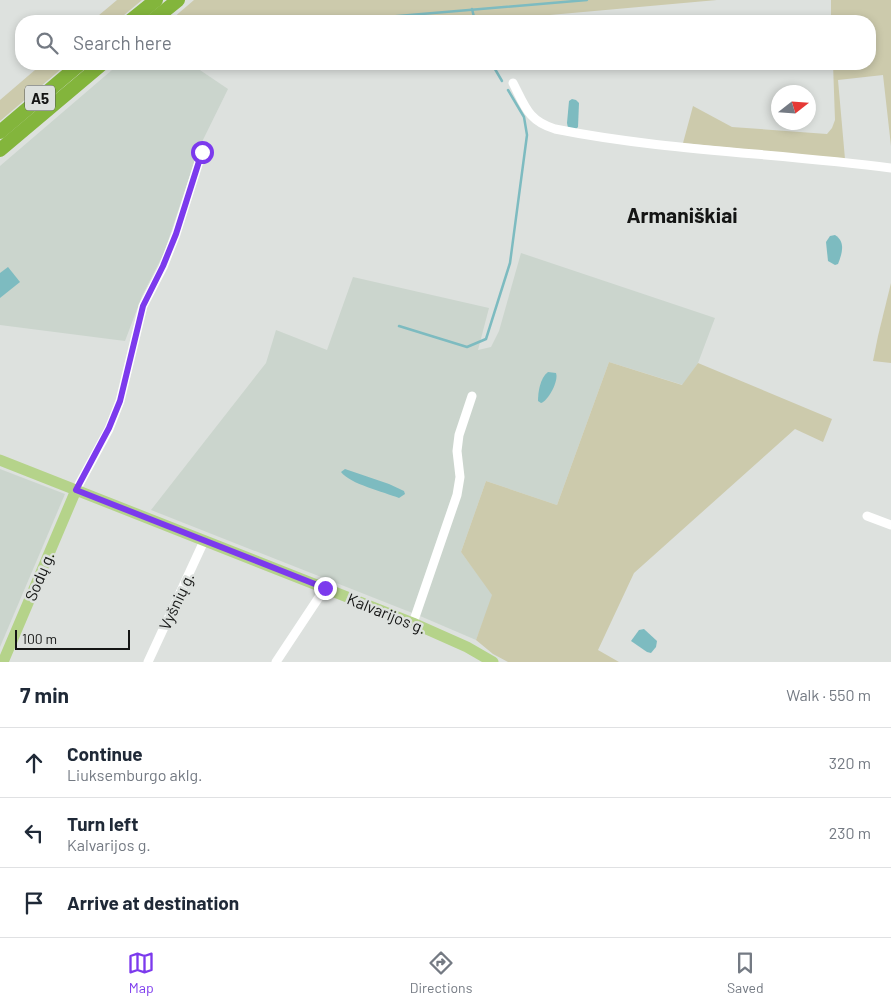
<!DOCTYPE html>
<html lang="en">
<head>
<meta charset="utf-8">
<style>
  :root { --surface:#fff; --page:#f6f6f7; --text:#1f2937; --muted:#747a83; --line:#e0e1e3; --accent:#7c3aed }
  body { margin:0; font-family:Barlow,sans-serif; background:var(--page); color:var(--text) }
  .compass { position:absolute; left:771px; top:85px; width:45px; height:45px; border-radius:50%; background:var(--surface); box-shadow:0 2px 8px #0003; rotate:73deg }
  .scale { position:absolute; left:15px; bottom:12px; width:115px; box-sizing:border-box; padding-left:5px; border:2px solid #141514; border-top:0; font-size:14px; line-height:18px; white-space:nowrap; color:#141514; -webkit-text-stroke:4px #dde1de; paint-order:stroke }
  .stop { position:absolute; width:15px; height:15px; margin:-11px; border:4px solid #7c3aed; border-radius:50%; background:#fff }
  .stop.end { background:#7c3aed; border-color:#fff; box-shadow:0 1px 5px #0008 }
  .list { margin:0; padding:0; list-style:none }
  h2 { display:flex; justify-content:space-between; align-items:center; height:65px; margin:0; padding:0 20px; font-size:21px }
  h2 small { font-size:16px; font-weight:400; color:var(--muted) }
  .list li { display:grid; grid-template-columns:32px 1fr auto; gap:15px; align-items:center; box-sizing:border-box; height:70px; padding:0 20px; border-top:1px solid var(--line) }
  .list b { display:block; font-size:19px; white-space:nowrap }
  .list p { margin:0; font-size:16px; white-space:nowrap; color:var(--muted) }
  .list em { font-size:16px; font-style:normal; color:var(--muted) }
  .icon { flex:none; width:28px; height:28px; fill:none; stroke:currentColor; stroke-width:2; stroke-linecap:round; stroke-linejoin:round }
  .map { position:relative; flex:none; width:891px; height:662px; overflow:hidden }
  .search { position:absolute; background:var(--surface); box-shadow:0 2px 8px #0003; left:15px; right:15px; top:15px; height:55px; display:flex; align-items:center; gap:12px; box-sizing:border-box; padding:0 18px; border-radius:20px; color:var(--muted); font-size:19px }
  .sheet { height:275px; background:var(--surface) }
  nav { display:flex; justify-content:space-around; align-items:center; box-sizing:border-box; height:70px; border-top:1px solid var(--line); background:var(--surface); font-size:14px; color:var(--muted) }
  nav a { display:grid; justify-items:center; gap:2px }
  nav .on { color:var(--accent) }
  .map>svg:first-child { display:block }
  .built { fill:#cbd5cd }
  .green { fill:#cccaac }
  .water { fill:#7dbbc0 }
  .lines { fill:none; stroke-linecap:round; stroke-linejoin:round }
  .stream { stroke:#7dbbc0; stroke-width:2.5 }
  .minor { stroke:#fff; stroke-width:9 }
  .major { stroke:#b5d38a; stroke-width:11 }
  .highway { stroke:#83b53c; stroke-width:14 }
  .route { stroke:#7c3aed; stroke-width:6 }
  .labels { text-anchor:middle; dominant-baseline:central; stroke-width:5; stroke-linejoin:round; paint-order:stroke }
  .shield { fill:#dde1de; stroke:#505251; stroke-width:1 }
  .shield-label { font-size:15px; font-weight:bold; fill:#141514 }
  .street-label { font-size:16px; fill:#141514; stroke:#dde1de }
  .district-label { font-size:21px; font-weight:bold; fill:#141514; stroke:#dde1de }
</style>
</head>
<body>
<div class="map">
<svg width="891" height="662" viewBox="0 0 891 662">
  <rect width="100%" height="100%" fill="#dde1de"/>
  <g class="built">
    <polygon points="119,64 191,64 228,89 199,148 164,253 142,296 125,341 0,325 0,166"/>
    <polygon points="521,253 715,318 698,363 683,385 609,362 557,505 486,481 461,552 493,595 476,640 420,616 151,510 266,363 276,330 327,350 353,277 489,308 478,350 491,347 499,331"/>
    <polygon points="0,469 65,494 0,647"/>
  </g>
  <g class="green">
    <polygon points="117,0 142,0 117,21 92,21"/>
    <polygon points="194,0 717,0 482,21 175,21 173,18"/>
    <polygon points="831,0 891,0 891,146 883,75 838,80 845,159 683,143 693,106 732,127 827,134 832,128 835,120 833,64 870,64 870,21 831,21"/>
    <polygon points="42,64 67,64 0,121 0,100"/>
    <polygon points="891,283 891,363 873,361 878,336"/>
    <polygon points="609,362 682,385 698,363 832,419 823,442 795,429 634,573 598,650 619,662 508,662 493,654 476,640 492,595 461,552 486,481 557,505"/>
  </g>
  <g class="water">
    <polygon points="572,99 576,100 579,103 578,127 576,129 568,128 567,123 569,101"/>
    <path d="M835 235C846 242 842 254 838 264L835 265 828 261 826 242 830 236Z"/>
    <polygon points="8,267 20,282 0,298 0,273"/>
    <path d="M548 372 556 373C559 381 548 401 541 403L538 401C538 392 540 378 548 372Z"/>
    <path d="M345 469 389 484 404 491 405 494 399 498C384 492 350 484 341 472Z"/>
    <polygon points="644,629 657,641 656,647 651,653 647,652 631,641 639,630"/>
  </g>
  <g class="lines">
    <g class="stream">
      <polyline points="472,9 475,21"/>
      <polyline points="339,21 587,0"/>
      <polyline points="492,64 502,81"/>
      <polyline points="399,326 467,347 486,339 510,263 527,135 524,117 508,90"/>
    </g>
    <g class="minor">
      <path d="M513 83C525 106 528 121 555 129 665 151 779 153 891 168"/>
      <polyline points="76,490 109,429 120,401 143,306 163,267 176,234 202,152"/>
      <polyline points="867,516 891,525"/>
      <polyline points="413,623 457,495 460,477 457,451 459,435 472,396"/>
      <polyline points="148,662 204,541"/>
      <polyline points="276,662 325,588"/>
    </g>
    <g class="major">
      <polyline points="0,460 413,623 467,647 493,662"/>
      <polyline points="3,662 76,490"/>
    </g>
    <g class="highway">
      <polyline points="130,21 156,0"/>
      <polyline points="152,21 178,0"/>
      <polyline points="0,132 80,64"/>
      <polyline points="0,150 102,64"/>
    </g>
  </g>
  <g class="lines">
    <polyline class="route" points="202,152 176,234 163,266 143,306 120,401 109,428 76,490 325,588"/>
  </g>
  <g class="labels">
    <rect class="shield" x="25" y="85.5" width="30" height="25" rx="4"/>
    <g class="shield-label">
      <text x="40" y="98">A5</text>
    </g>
    <g class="street-label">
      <text transform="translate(39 576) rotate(-67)">Sodų g.</text>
      <text transform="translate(176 601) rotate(-65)">Vyšnių g.</text>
      <text transform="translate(387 613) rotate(22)">Kalvarijos g.</text>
    </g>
    <g class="district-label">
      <text x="682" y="214">Armaniškiai</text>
    </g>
  </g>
</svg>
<svg class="compass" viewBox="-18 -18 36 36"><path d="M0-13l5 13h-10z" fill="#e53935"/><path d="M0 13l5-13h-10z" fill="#747a83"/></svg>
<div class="scale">100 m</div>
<div class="stop" style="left:202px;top:152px"></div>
<div class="stop end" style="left:325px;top:588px"></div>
<div class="search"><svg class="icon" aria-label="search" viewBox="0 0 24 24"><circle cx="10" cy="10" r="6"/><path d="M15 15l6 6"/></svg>Search here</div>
</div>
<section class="sheet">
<h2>7 min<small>Walk · 550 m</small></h2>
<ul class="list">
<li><svg class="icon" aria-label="ahead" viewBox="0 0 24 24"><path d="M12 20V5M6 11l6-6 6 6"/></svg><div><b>Continue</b><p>Liuksemburgo aklg.</p></div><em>320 m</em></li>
<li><svg class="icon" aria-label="left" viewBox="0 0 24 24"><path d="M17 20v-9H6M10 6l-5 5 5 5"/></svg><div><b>Turn left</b><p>Kalvarijos g.</p></div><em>230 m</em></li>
<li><svg class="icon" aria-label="arrive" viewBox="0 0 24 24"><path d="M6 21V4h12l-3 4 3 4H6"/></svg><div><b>Arrive at destination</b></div></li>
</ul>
</section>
<nav>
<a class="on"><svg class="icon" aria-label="map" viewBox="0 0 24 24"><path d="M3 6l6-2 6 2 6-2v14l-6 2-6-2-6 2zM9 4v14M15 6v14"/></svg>Map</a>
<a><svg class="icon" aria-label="directions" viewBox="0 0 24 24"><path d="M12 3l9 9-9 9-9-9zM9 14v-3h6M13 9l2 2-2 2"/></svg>Directions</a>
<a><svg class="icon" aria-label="saved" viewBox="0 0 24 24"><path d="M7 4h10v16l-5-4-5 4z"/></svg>Saved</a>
</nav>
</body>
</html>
